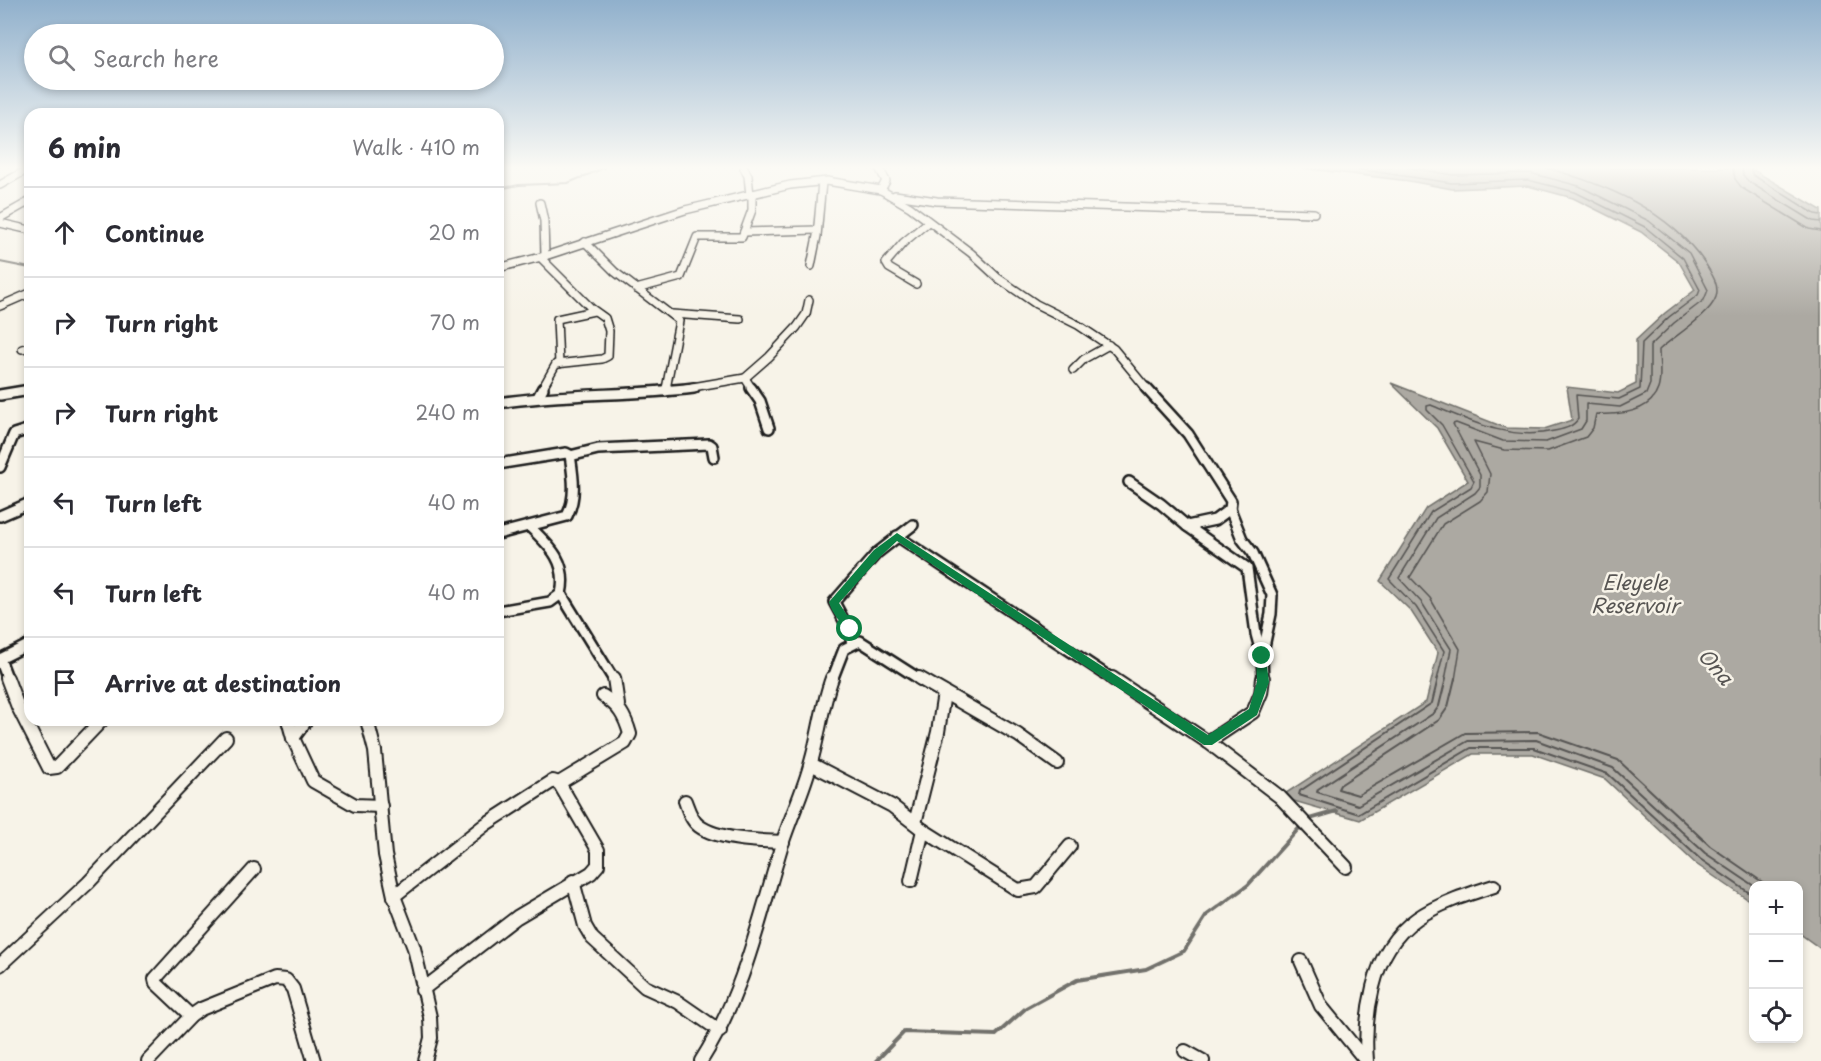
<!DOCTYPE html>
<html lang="en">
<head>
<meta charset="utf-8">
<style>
  :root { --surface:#fff; --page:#f2f2f3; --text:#2b2b33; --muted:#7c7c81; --line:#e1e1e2 }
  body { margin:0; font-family:"Playpen Sans",sans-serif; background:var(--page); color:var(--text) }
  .controls { position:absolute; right:18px; bottom:18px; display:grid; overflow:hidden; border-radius:12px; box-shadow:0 3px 9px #0003 }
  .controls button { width:54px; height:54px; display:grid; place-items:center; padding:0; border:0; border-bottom:2px solid var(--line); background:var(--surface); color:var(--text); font:30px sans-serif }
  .stop { position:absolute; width:18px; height:18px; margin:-14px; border:4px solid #0b8043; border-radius:50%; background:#fff }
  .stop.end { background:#0b8043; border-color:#fff; box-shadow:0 2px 6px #0008 }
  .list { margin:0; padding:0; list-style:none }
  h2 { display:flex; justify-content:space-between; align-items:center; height:78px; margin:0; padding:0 24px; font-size:26px }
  h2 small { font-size:20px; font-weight:400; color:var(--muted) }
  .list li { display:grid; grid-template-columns:39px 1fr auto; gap:18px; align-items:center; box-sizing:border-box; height:90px; padding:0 24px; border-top:2px solid var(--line) }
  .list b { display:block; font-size:22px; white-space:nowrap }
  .list em { font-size:20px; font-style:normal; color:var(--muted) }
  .icon { flex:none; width:33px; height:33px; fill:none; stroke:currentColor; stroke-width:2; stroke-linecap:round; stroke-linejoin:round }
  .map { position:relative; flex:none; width:1821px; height:1061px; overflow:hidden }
  .search { position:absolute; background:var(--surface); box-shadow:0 3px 9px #0003; left:24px; top:24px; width:480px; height:66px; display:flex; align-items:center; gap:15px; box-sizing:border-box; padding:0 21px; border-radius:33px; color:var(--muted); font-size:22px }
  .panel { position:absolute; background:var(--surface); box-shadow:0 3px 9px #0003; left:24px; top:108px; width:480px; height:618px; border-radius:18px }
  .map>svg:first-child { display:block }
  .water { fill:#aca9a2; stroke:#72716c; stroke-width:1.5 }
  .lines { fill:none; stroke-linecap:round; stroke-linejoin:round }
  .shore-far1 { stroke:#565452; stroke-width:1.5 }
  .shore { stroke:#565452; stroke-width:2 }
  .stream-far1 { stroke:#72716c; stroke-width:2 }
  .stream { stroke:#72716c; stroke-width:4 }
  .street-far2-casing { stroke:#1c1c1c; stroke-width:10 }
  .street-far1-casing { stroke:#1c1c1c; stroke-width:14 }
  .street-casing { stroke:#1c1c1c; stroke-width:16 }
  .street-far2 { stroke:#f7f3e8; stroke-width:7 }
  .street-far1 { stroke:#f7f3e8; stroke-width:9 }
  .street { stroke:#f7f3e8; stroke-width:12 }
  .route { fill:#0b8043 }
  .labels { text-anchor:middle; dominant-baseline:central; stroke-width:5; stroke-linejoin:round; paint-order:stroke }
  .water-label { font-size:20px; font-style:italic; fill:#565452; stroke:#f7f3e8 }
</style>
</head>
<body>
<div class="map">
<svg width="1821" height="1061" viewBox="0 0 1821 1061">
  <rect width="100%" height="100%" fill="#f7f3e8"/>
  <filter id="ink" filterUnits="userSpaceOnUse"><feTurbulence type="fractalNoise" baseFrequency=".0167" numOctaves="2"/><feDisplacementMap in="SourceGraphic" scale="12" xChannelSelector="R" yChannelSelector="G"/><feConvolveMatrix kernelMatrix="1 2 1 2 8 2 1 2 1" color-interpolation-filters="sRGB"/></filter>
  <g filter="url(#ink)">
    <polygon class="water" points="1301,168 1750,168 1821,210 1821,949 1799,933 1798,886 1754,886 1753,903 1696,864 1605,779 1533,754 1473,754 1360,820 1280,797 1426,702 1438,653 1411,611 1380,581 1426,508 1468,481 1437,428 1391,383 1506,428 1544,429 1572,420 1567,387 1618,393 1636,384 1636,340 1665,313 1695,290 1679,262 1641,232 1573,198 1528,186 1452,189 1409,181"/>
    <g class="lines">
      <g class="shore-far1">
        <path d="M1350 168 1452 183 1528 180 1575 192 1645 227 1683 258 1700 290 1698 295 1669 317 1642 343 1640 389 1619 399 1576 395 1578 419C1572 428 1563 429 1554 431 1510 441 1470 421 1431 405L1427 406V410L1442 425 1474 481 1471 487 1431 512 1389 579 1416 607 1444 651 1437 680"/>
        <polyline points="1412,168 1453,175 1530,173 1579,186 1649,221 1689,253 1708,290 1704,300 1674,323 1650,346 1650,384 1646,394 1620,407 1586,404 1586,421 1581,429 1546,442 1503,441 1456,423 1453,424 1480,475 1480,487 1475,493 1436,518 1399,578 1422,603 1451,649 1445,680"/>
        <polyline points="1733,168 1735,179 1742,188 1809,229 1821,231"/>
        <polyline points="1742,168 1743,175 1749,182 1813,221 1821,222"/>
        <polyline points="1750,168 1753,175 1815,214 1821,215"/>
        <path d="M1455 680 1460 649 1430 598 1410 577 1443 524 1480 501 1488 492 1490 474 1474 442 1504 450 1548 451 1586 437 1593 428 1596 414C1617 415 1650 413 1658 389 1662 378 1659 362 1659 350 1673 337 1710 315 1716 297 1720 285 1711 273 1705 263 1668 210 1607 185 1547 168"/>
      </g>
      <g class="shore">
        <polyline points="1438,678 1432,703 1300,791 1299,795 1359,814 1471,748 1534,748 1608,774 1700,859 1754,896"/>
        <polyline points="1446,678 1439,706 1434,713 1318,789 1317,792 1358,805 1468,741 1536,740 1613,768 1705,853 1754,886"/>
        <polyline points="1455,678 1448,707 1439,720 1340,785 1338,789 1358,795 1465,733 1538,732 1618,760 1710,846 1768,886"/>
      </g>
      <g class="stream-far1">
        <polyline points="498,189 519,185 568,183 604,168"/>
        <polyline points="0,262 30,268"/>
      </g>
      <g class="stream">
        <polyline points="1306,820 1337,811"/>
        <polyline points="876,1061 904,1032 996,1035 1026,1008 1077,980 1146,969 1184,951 1207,915 1248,885 1302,825"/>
      </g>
      <defs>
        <g id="street-far2">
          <polyline points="744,168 748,176 750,195"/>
          <polyline points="879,168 886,181 881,190"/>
          <polyline points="0,185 30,168"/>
          <polyline points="895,195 937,201 1314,213"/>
          <polyline points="540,203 544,221 545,256"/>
          <polyline points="0,218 30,201"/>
          <polyline points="0,223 30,230"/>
          <polyline points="744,232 817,230"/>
          <polyline points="585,242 615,272 679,321 666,389"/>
          <polyline points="541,258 591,308 605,318 609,331 608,356 602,359 556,364 542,389"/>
          <polyline points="811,266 817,236 822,182"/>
          <polyline points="498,268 545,256 685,210 790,185 827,181 881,190 910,207 971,253 998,278 1036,304 1078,325 1114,349 1147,389"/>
          <polyline points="916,284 889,268 886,263 903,243 928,222"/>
          <polyline points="636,289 681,277 697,237 742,237 752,210 752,195"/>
          <polyline points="0,306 30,293"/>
          <polyline points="672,314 740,319"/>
          <polyline points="22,349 30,347"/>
          <polyline points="559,364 557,319 594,311"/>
          <polyline points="1073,370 1084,359 1109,345"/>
          <polyline points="745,378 752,389"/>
          <polyline points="681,389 745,378 769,357 797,327 806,314 809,300"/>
        </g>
        <g id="street-far1">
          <polyline points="751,388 760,401 769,428"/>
          <polyline points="666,391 667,388"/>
          <polyline points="0,395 30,390"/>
          <polyline points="538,397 543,388"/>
          <path d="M498 403C563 393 628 396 694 388"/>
          <polyline points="570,456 598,449 709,444 712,446 714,457"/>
          <path d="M498 464 566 453 570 455C573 475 577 497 567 516L498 534"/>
          <polyline points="0,467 14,434 30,429"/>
          <polyline points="1129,482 1161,504 1187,526 1215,520 1230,509 1231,501 1188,434 1146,388"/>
          <polyline points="1230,509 1242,539 1253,553 1272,595 1271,614 1262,656 1263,680"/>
          <polyline points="0,516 30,503"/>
          <polyline points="1187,526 1247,568 1256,634 1262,656"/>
          <polyline points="897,536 1114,680"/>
          <polyline points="561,594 614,680"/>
          <path d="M498 611 550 602 561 594C568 563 551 547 530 527"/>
          <polyline points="852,644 849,630 834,602 877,553 913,525"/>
          <polyline points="0,659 8,680"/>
          <polyline points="0,659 30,644"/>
          <polyline points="832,680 844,649 860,641 921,680"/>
        </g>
        <g id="street">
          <polyline points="7,678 18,707 49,768 57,767 102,720"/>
          <polyline points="614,678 618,705"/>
          <polyline points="919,678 1018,735 1057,763"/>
          <polyline points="1112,678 1208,742 1280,797 1346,867"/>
          <polyline points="288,720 293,738 313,781 355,805 381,806"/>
          <polyline points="367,720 375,751 385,855 394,896 414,948 430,1017 431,1038 425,1061"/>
          <polyline points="293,738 306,720"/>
          <polyline points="1208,742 1253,712 1261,693 1263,678"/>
          <polyline points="811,764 892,806 923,830 1018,890 1036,887 1070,846"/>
          <path d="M685 801C688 809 691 820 699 826 718 840 760 841 783 842"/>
          <polyline points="915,823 938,732 944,693"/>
          <polyline points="573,881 585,926 592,938 645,987 678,1002 720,1031"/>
          <polyline points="911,881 923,830"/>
          <path d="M394 896 486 824 553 781 559 783 625 743 630 734C625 716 619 706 603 696"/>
          <polyline points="1301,961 1321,1006 1366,1061"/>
          <polyline points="0,965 88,883 226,738"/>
          <polyline points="422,990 517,917 591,873 598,865 598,850 559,783"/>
          <polyline points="191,1016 156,983 155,979 254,869"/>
          <polyline points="1185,1051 1203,1061"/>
          <polyline points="148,1061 191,1016 201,1009 275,979 286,980 293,989 314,1061"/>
          <path d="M701 1061C744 993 759 920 782 844 791 816 804 790 811 762 819 735 822 705 832 678"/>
          <path d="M1367 1061C1365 1036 1367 1011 1373 987 1389 920 1434 905 1494 886"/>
        </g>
      </defs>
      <use href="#street-far2" class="street-far2-casing"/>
      <use href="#street-far1" class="street-far1-casing"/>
      <use href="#street" class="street-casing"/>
      <use href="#street-far2" class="street-far2"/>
      <use href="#street-far1" class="street-far1"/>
      <use href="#street" class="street"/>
    </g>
  </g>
  <linearGradient id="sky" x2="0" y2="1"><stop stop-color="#90b0cc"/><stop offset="0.53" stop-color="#fbfaf5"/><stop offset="1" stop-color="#fbfaf5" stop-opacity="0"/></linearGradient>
  <rect width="1821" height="316" fill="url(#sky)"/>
  <path class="route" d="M897 533 1208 735 1249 709 1257 682 1256 656 1258 652H1265L1269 682 1257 715 1212 745H1204L897 541 881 556 839 603 856 629 854 632H846C841 621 832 614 829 602L874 550Z"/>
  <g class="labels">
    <g class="water-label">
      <text x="1635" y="582">Eleyele<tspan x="1635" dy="23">Reservoir</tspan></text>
      <text transform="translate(1716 666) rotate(49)">Ona</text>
    </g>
  </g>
</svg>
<div class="controls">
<button>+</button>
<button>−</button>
<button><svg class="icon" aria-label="locate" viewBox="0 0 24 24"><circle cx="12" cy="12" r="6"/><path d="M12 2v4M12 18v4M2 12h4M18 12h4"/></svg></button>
</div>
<div class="stop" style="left:850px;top:629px"></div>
<div class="stop end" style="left:1262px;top:656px"></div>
<div class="search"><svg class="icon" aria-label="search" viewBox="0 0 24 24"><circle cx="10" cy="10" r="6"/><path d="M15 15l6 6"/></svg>Search here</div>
<section class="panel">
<h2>6 min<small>Walk · 410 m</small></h2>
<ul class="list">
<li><svg class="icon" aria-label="ahead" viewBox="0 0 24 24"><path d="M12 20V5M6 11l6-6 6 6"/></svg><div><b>Continue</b></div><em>20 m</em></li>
<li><svg class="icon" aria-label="right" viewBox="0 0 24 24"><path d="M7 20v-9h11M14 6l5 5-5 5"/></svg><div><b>Turn right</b></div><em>70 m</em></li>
<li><svg class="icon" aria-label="right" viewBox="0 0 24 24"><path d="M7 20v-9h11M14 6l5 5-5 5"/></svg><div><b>Turn right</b></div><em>240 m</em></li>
<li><svg class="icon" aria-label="left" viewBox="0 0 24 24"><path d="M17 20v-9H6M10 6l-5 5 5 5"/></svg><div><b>Turn left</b></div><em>40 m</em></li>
<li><svg class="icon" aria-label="left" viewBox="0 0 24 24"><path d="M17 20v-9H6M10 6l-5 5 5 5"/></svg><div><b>Turn left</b></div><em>40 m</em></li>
<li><svg class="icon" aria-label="arrive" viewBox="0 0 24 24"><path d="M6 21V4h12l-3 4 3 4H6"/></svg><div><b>Arrive at destination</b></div></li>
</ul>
</section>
</div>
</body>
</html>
